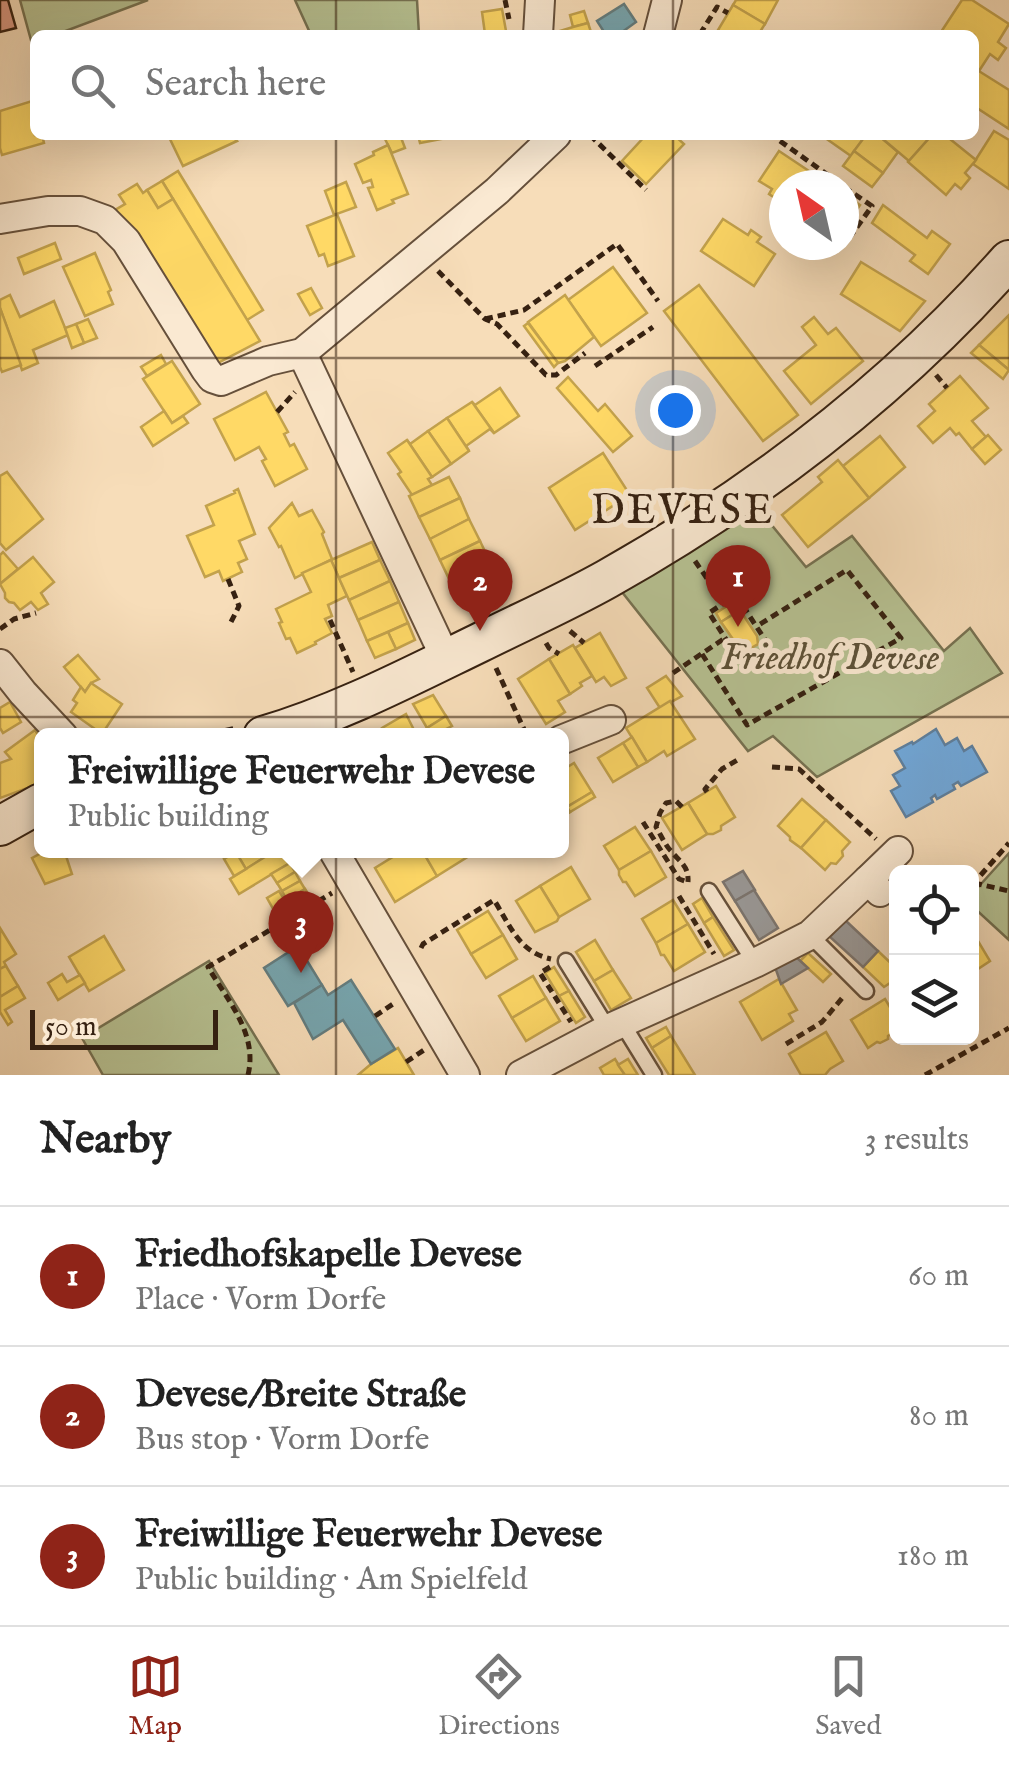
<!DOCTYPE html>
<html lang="en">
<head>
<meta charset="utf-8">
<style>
  :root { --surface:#fff; --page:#f6f6f6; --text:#222; --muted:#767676; --line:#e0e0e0; --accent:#8f2418 }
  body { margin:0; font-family:"IM FELL English",serif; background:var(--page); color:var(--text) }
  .controls { position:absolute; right:30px; bottom:30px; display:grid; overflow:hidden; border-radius:15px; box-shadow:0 10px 40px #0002 }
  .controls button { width:90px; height:90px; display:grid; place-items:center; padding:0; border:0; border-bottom:2px solid var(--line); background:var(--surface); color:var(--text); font:50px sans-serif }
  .compass { position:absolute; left:769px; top:170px; width:90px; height:90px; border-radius:50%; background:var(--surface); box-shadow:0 10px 40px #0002; rotate:326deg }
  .scale { position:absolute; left:30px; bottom:25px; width:188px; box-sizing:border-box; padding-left:10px; border:5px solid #362111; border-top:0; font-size:28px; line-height:35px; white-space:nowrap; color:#362111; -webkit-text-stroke:8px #fae9d2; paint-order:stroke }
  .you { position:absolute; left:675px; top:410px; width:35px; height:35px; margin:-25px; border:8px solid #fff; border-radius:50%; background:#1a73e8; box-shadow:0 0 0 15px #1a73e833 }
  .badge { display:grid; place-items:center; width:65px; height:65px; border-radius:50%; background:var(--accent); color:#fff; font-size:32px; font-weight:700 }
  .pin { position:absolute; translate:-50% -82px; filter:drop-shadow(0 2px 5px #0008) }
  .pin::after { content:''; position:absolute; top:52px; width:35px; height:30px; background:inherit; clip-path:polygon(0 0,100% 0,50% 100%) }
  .popup { position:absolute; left:34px; top:728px; width:535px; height:130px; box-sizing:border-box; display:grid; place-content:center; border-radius:15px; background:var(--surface); filter:drop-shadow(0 2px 8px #0005); font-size:32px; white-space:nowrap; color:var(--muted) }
  .popup b { font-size:38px; color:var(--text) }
  .popup::after { content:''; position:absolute; left:50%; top:100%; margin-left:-20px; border:20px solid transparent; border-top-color:var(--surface) }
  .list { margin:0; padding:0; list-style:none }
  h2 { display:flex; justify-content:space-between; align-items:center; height:130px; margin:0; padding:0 40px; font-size:42px }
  h2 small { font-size:32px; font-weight:400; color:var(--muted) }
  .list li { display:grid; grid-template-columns:65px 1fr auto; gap:30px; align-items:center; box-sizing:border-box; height:140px; padding:0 40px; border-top:2px solid var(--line) }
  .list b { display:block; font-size:38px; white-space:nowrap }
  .list p { margin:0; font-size:32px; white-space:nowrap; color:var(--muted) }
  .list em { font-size:32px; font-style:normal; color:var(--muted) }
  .icon { flex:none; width:55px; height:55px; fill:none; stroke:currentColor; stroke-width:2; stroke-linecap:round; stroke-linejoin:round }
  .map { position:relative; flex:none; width:1009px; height:1075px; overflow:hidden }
  .search { position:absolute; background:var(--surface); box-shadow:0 10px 40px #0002; left:30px; right:30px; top:30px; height:110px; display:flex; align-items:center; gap:25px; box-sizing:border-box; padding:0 35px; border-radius:15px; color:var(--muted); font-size:38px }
  .sheet { height:550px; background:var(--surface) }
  nav { display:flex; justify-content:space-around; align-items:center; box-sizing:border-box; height:140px; border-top:2px solid var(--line); background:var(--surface); font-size:28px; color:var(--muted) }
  nav a { display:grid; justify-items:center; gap:5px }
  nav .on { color:var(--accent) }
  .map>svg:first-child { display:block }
  .green { fill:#b7c293; stroke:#767252; stroke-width:2.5 }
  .homes { fill:#ffd966; stroke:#c3a24c; stroke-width:2.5 }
  .schools { fill:#6fa8dc; stroke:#5e809f; stroke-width:2.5 }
  .public { fill:#76a5af; stroke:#637d80; stroke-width:2.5 }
  .industry { fill:#999; stroke:#7b7570; stroke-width:2.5 }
  .building { fill:#d89781; stroke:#362111; stroke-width:2.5 }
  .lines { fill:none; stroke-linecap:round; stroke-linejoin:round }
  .service-casing { stroke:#66503b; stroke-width:19 }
  .minor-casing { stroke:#66503b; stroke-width:32 }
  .secondary-casing { stroke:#362111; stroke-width:42 }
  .path { stroke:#362111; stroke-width:5; stroke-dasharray:8 5; stroke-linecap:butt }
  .service { stroke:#fae9d2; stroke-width:14 }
  .minor { stroke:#fae9d2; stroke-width:28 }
  .secondary { stroke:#fae9d2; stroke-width:38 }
  .grid { fill:none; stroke:#362111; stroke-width:2.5; stroke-opacity:0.55 }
  .labels { text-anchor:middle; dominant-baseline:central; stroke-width:10; stroke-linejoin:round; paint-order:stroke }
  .park-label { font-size:38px; font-style:italic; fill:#5d5138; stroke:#fae9d2 }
  .quarter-label { font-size:42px; letter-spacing:2.5px; fill:#362111; stroke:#fae9d2 }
</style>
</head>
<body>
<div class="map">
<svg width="1009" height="1075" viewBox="0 0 1009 1075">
  <rect width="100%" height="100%" fill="#f7ddb9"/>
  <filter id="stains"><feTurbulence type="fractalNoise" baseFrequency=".002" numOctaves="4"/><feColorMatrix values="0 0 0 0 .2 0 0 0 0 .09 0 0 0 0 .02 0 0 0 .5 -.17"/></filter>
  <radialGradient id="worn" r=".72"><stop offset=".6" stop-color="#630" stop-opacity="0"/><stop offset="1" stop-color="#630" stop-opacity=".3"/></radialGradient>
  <g class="green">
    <polygon points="20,0 148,0 55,35 35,35 35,43 32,44"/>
    <polygon points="295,0 417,0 419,35 311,35"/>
    <polygon points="756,506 806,567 852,536 944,651 970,628 1002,673 817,777 773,736 748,751 622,592"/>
    <polygon points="1009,853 1009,940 972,906 972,894"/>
    <polygon points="209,961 279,1075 103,1075 82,1038"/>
  </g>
  <g class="homes">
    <polygon points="736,0 778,0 765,24 733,5"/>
    <polygon points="962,0 972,0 1009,24 998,42 1006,48 998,60 990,54 979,71 974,68 974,35 939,35"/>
    <polygon points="733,5 765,24 758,35 727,35 718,30"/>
    <polygon points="502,9 506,31 485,34 482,12"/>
    <polygon points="584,11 588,23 573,27 570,15"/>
    <polygon points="588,23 592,35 547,35 573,27"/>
    <polygon points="974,68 1009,90 1009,129 974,106"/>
    <polygon points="32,101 35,112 35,135 42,135 44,143 2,155 0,148 0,111"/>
    <polygon points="994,131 1009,140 1009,189 973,164"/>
    <polygon points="168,135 244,135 235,139 237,141 183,166"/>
    <polygon points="383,135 400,135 405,148 392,153"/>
    <polygon points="418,135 462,135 420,143"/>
    <polygon points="646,135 674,135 684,144 646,184 622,161"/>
    <polygon points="821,135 866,135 851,156"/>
    <polygon points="866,135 878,135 898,152 883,173 854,151"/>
    <polygon points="878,135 932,135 909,161"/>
    <polygon points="932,135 945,135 976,160 965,173 970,178 961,189 955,184 946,195 908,162"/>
    <polygon points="388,145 408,194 392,200 394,203 377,210 368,188 373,187 371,180 363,183 355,164 374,155 373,152"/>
    <polygon points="779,151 830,185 784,185 784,204 769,194 772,189 759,181"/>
    <polygon points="854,151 883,173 872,187 843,166"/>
    <polygon points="178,171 263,310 247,320 162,181"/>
    <polygon points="162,181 173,199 158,208 147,190"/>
    <polygon points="346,182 356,207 334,215 325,191"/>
    <polygon points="137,184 143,193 147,190 158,208 173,199 260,341 210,367 115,210 125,204 119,195"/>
    <polygon points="844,194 860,205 844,228"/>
    <polygon points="883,205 927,238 932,231 950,244 928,274 910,261 915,255 872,223"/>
    <polygon points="337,214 354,256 328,266 324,254 319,256 307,226"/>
    <polygon points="723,219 748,235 751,230 761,237 757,242 775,254 754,286 701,251"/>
    <polygon points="55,243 61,259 24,274 18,258"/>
    <polygon points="95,253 111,290 108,292 113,304 85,316 63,267"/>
    <polygon points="861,262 925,301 900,331 841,294"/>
    <polygon points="613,267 647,313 601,346 568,300"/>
    <polygon points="699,285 798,415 763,441 664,311"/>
    <polygon points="311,288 322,308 310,315 298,294"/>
    <polygon points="10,295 20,317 54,301 68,335 33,350 38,363 22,370 0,308 0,300"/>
    <polygon points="565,295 594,337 565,361 558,363 528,322"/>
    <polygon points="0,308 21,365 2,372 0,367"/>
    <polygon points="1009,315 1009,370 979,345"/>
    <polygon points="814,317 828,334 836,328 863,361 811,404 784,371 816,345 802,327"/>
    <polygon points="88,319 97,338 84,343 76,324"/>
    <polygon points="528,323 558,363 554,367 524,326"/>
    <polygon points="76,324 84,343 72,348 65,328"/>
    <polygon points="979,345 1009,370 1003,379 971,353"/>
    <polygon points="161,355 166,364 147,376 141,367"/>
    <polygon points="172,361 200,404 172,423 143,379"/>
    <polygon points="960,376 988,408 972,421 986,437 972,449 959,433 956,435 950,428 933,443 918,426 935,411 929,404"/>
    <polygon points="568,377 598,411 605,404 632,436 613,452 557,388"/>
    <polygon points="500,388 519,416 494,433 472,402 475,405"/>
    <polygon points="266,392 288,432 284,434 290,446 294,444 307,469 275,486 262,461 266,459 259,447 235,460 214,419"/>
    <polygon points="472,402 494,433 490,429 466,446 469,451 447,418"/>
    <polygon points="164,411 172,423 183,416 188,423 153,446 141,427"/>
    <polygon points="447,418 469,451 451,464 428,431"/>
    <polygon points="428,431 451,464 432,477 407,440 410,444"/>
    <polygon points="988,435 1001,450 985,464 972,449"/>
    <polygon points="880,436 905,467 869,498 843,466"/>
    <polygon points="407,440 432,477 428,479 432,485 412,495 398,474 401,472 388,453"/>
    <polygon points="603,453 630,495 575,530 549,488"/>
    <polygon points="838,460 869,498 808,547 782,515 822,482 818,477"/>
    <polygon points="7,472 43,519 6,550 0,543 0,476"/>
    <polygon points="449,477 460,498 419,517 409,496"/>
    <polygon points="238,489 255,534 239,541 247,559 238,563 242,572 223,581 219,571 205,577 187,536 214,525 206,506 235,493 234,491"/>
    <polygon points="460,498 469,519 430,539 419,517"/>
    <polygon points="292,503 299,516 312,510 324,532 322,534 332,559 295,578 281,546 279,547 269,528"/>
    <polygon points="469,519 480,541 440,560 430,539"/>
    <polygon points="480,541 490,562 450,581 440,560"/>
    <polygon points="372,542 380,560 339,578 331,560"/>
    <polygon points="3,552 18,569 0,584 0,555"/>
    <polygon points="33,557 54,582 41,593 48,604 38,610 31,602 20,610 14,603 9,602 5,598 5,593 0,584"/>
    <polygon points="331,560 347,596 328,605 332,616 325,619 332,633 315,642 316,644 297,653 290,638 286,639 279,623 282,622 276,609 311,592 302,573"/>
    <polygon points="380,560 390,581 349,600 339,578"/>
    <polygon points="490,562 500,584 460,603 450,581"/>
    <polygon points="390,581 399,602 358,620 349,600"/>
    <polygon points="735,601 740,610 721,622 716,613"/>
    <polygon points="399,602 408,623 367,641 358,620"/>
    <polygon points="740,610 757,636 758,644 746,651 737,645 721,622"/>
    <polygon points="408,623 415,640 396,649 388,632"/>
    <polygon points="388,632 396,649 375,658 367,641"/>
    <polygon points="600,633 626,678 611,686 604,677 596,682 575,648"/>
    <polygon points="573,645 592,676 580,683 582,686 570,694 549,659"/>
    <polygon points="78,655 99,679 91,683 85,692 64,667"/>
    <polygon points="549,659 570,694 558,701 565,712 546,724 518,679"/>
    <polygon points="666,676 682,696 660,708 647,688"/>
    <polygon points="91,683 122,704 102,734 71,712 77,703 73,700 81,687 85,692"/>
    <polygon points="433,695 446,716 427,728 413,704"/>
    <polygon points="670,701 695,739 667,756 664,751 647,762 626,728"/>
    <polygon points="10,702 21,722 3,733 0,728 0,708"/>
    <polygon points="406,714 417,736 386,736 382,728"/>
    <polygon points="446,716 452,726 432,736 427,728"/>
    <polygon points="35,730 41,739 41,780 33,786 0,798 0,763 11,759 5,752"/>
    <polygon points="632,737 647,762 638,767 623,743"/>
    <polygon points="623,743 638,767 613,782 598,758"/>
    <polygon points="574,763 592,792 567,807 570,812 561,818 561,771"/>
    <polygon points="716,786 735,817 721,826 721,830 713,834 707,834 688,803"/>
    <polygon points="592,792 595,797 570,812 567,807"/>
    <polygon points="802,799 826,820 801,848 790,840 790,837 778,826"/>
    <polygon points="688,803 707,834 682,850 662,818"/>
    <polygon points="826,820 850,842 842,851 843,856 836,864 831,863 825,870 801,848"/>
    <polygon points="635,827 651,851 619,870 604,846"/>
    <polygon points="47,850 82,850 66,856 72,874 45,884 32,858"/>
    <polygon points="237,850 276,850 246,869 235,852"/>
    <polygon points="276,850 282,850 290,863 239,894 230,879"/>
    <polygon points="404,850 422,850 437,876 395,902 375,868"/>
    <polygon points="422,850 477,850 477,851 437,876"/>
    <polygon points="651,851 666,877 635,896 626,882 623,882 619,875 619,870"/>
    <polygon points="236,852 246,869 234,876 224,859"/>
    <polygon points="290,863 295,872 277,883 271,874"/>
    <polygon points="571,867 590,899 559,917 540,886"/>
    <polygon points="295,872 300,881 282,891 277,883"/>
    <polygon points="300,881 305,889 287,900 282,891"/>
    <polygon points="540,886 559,917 557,921 535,932 516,901"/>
    <polygon points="305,889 311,898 293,909 287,900"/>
    <polygon points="279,891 289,907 276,914 267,898"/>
    <polygon points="702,898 713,917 704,923 693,904"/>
    <polygon points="673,900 688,924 656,943 642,919"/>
    <polygon points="488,911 503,935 471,954 457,930"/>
    <polygon points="713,917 734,950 724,956 704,923"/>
    <polygon points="688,924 705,952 674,971 664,955 661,955 656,943"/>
    <polygon points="0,928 16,954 4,962 6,966 0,969"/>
    <polygon points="972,931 990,961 972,973"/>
    <polygon points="503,935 517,959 486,978 471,954"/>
    <polygon points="104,936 124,970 89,991 69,957"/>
    <polygon points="595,940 613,970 594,981 576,952"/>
    <polygon points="878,951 896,968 896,979 884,987 863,967"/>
    <polygon points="808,953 831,974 823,982 800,961"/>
    <polygon points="6,966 18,986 0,997 0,969"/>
    <polygon points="554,967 569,991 559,996 545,973"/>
    <polygon points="613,970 631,998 611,1010 594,981"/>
    <polygon points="62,974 67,982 80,975 85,983 58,1000 48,983"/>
    <polygon points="533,976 546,998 512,1018 499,996"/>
    <polygon points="779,979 797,1010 789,1014 793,1021 762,1040 740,1002"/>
    <polygon points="18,986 25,998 5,1010 12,1022 8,1025 0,1012 0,997"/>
    <polygon points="569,991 585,1017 576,1023 559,996"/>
    <polygon points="546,998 560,1021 526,1041 512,1018"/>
    <polygon points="885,999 896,1017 896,1031 888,1036 888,1039 880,1043 877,1042 868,1048 851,1020"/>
    <polygon points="666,1027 671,1036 652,1048 646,1038"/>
    <polygon points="826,1032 843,1061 830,1069 825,1075 801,1075 789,1054"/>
    <polygon points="671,1036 695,1075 669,1075 652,1048"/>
    <polygon points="398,1048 414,1075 358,1075 371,1064"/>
    <polygon points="615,1059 625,1075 604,1075 600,1068"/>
    <polygon points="628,1059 638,1075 625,1075 618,1065"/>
  </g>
  <polygon class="schools" points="936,729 945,745 957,738 964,751 972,746 987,772 961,786 958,782 953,785 955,789 937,799 935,795 931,798 933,802 906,817 891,791 900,786 893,775 905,768 895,751 912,742 913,744"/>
  <g class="public">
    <polygon points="624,4 636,22 618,35 606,35 597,21"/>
    <polygon points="298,946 322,985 288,1006 264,968"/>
    <polygon points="351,980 395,1049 371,1064 343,1020 313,1039 294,1003 322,985 328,995"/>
  </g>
  <g class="industry">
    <polygon points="743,871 755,890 735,901 723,882"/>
    <polygon points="754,890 778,928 759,940 735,901"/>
    <polygon points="845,920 878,951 863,967 830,937"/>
    <polygon points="795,956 808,968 781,984 775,967"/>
  </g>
  <polygon class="building" points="0,0 8,0 16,28 0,32"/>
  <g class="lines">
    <defs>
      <g id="service">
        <polyline points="709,891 755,963"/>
        <polyline points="810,935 866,991"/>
        <polyline points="566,961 608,1029"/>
        <polyline points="622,1023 654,1075"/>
      </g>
      <g id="minor">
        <polyline points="538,35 540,0"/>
        <polyline points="658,35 667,0"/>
        <polyline points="0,219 48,211 80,211 105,220 126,241 206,370 212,378 221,381 268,361 302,353 497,191 556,135"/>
        <polyline points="302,353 446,659"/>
        <polyline points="0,664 23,693 63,736"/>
        <polyline points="561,740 611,720"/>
        <polyline points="333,850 465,1075"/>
        <polyline points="868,880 898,851"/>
        <polyline points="521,1075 608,1029 755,963 810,935 868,880 880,892"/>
      </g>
      <g id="secondary">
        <path d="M263 736C338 714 409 677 479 643 521 622 566 602 607 579 756 495 896 388 1009 260"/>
        <polyline points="0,826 41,803"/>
      </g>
    </defs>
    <use href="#service" class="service-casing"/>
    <use href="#minor" class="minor-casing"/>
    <use href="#secondary" class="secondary-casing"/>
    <g class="path">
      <polyline points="505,0 509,19"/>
      <polyline points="700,34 717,7 728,13"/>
      <polyline points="590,135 646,190"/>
      <polyline points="780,141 842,185"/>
      <polyline points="844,187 872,206 850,237"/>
      <polyline points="438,271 485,319 497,324 546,375 556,375 585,353"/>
      <polyline points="485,319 524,310 617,244 658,301"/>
      <polyline points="595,366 653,327"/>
      <polyline points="936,375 947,388"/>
      <polyline points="277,412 295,392"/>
      <polyline points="695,561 724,603"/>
      <polyline points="228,579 239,606 229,626"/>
      <polygon points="736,595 769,646 742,664 709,613"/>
      <polyline points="330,620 353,672"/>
      <polyline points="0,629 14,619 36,613"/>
      <polyline points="570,631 584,643"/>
      <polyline points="546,643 549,648 559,654"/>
      <polyline points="702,654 747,725 901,638 847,570 757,626"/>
      <polyline points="496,668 527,736"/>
      <polyline points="673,673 725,638"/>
      <polyline points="200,736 236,728"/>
      <polyline points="772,767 799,769 876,839"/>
      <polyline points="707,792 705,789 722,769 739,759"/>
      <path d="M682 807 676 801 666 803 660 813 656 827C661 835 665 845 671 851 680 862 689 866 688 882"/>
      <polyline points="643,822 679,879 688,882"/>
      <polyline points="974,883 1009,891"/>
      <polyline points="972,885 1009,843"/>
      <polyline points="679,896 714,954"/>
      <path d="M421 948 423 944 494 900C511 927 519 952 551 959"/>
      <polyline points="550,967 540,973 571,1022"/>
      <polyline points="375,1016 393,1004"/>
      <polyline points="786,1044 822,1022 844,996"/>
      <polyline points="406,1062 424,1050"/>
      <path d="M248 1075C258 1034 228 1001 208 967L332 893"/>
      <polyline points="925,1075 1009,1028"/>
    </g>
    <use href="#service" class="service"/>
    <use href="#minor" class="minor"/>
    <use href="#secondary" class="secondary"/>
  </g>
  <path class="grid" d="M336 0V35M673 0V35M336 135V1075M673 135V1075M0 358H1009M0 717H1009"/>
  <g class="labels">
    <g class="park-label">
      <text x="830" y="659">Friedhof Devese</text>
    </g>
    <g class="quarter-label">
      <text x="683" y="511">DEVESE</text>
    </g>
  </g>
  <rect width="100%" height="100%" filter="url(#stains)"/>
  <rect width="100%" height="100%" fill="url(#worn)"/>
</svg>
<div class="controls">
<button><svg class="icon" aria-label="locate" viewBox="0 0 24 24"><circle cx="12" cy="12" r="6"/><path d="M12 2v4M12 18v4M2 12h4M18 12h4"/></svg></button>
<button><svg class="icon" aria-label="layers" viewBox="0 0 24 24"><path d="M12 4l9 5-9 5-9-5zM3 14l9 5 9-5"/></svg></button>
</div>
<svg class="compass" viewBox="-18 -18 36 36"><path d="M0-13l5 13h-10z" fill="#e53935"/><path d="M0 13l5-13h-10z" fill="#767676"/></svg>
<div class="scale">50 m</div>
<div class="you"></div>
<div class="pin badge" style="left:738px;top:627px">1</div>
<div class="pin badge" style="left:480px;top:631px">2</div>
<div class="pin badge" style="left:301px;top:973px">3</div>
<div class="popup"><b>Freiwillige Feuerwehr Devese</b>Public building</div>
<div class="search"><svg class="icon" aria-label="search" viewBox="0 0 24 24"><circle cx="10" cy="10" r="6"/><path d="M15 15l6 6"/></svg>Search here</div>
</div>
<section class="sheet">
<h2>Nearby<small>3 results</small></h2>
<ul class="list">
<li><span class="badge">1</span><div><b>Friedhofskapelle Devese</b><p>Place · Vorm Dorfe</p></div><em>60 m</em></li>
<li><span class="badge">2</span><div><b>Devese/Breite Straße</b><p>Bus stop · Vorm Dorfe</p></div><em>80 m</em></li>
<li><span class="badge">3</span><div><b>Freiwillige Feuerwehr Devese</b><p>Public building · Am Spielfeld</p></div><em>180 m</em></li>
</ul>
</section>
<nav>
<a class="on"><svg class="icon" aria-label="map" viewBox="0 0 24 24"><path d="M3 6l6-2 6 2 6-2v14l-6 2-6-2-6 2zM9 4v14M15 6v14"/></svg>Map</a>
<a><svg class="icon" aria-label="directions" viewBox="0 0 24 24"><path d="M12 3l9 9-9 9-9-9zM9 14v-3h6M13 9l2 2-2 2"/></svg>Directions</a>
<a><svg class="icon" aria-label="saved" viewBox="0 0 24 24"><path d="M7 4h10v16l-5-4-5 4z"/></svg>Saved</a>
</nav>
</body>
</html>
